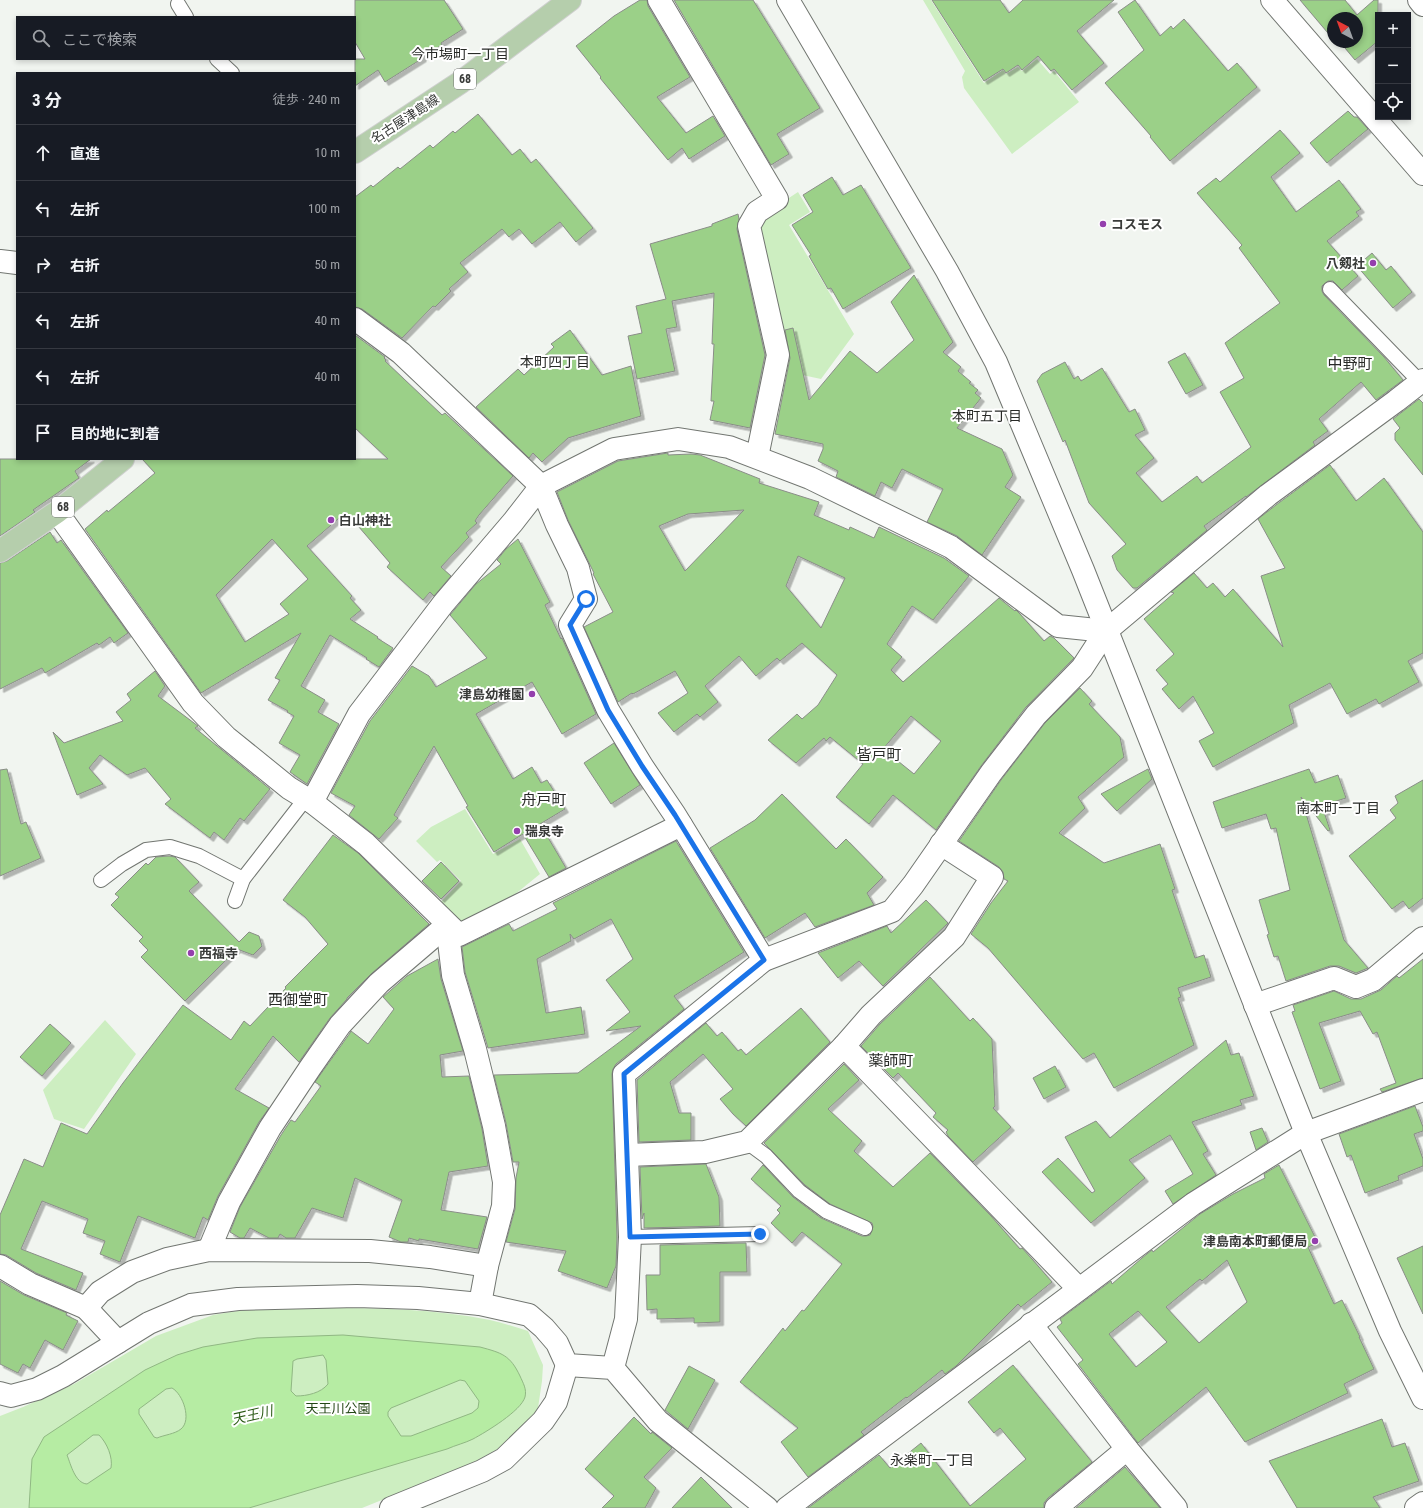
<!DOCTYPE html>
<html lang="ja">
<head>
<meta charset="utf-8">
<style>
  :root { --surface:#171b24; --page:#20242c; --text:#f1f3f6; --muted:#9ea1a6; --line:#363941 }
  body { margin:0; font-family:"Roboto Condensed","Noto Sans JP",sans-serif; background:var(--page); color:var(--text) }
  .controls { position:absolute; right:12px; top:12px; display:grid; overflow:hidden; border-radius:0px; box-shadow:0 2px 6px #0003 }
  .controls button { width:36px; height:36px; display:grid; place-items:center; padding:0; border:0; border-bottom:1px solid var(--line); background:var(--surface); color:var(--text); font:20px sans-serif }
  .compass { position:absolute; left:1327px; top:12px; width:36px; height:36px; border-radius:50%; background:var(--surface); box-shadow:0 2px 6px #0003; rotate:319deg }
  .stop { position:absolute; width:12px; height:12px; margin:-9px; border:3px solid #1a73e8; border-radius:50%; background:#fff }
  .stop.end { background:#1a73e8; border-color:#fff; box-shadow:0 1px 4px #0008 }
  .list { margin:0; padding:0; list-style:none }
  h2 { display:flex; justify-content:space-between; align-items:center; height:52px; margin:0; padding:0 16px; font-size:17px }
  h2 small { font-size:13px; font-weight:400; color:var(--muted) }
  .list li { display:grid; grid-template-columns:26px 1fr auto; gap:12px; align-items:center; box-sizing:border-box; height:56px; padding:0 16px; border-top:1px solid var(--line) }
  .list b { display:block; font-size:15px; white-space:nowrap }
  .list em { font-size:13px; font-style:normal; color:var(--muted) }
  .icon { flex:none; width:22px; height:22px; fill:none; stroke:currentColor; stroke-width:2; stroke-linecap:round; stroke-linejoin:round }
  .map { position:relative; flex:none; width:1423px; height:1508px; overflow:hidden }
  .search { position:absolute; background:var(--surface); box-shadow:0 2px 6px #0003; left:16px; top:16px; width:340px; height:44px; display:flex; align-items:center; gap:10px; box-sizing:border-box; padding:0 14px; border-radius:0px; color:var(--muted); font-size:15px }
  .panel { position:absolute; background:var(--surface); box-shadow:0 2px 6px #0003; left:16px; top:72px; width:340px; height:388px; border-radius:0px }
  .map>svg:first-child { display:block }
  .green { fill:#cdeec1 }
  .water { fill:#b6eca3; stroke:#90b783; fill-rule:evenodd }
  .building { fill:#9bd088; stroke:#8a8d88; fill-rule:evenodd; filter:url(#shadow) }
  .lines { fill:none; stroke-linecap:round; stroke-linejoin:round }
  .lane-casing { stroke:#727671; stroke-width:16 }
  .street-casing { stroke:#727671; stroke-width:24 }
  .secondary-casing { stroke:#727671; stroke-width:24 }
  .primary-casing { stroke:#cfd0cf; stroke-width:24 }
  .lane { stroke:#fff; stroke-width:14 }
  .street { stroke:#fff; stroke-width:22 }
  .secondary { stroke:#fff; stroke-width:22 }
  .primary { stroke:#b5ceac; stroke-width:22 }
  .route { stroke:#1a73e8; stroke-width:5 }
  .poi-dot { fill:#943fad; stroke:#fff; stroke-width:1.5 }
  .labels { text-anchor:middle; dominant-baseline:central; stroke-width:4; stroke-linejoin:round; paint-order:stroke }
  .shield { fill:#fff; stroke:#747674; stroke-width:1 }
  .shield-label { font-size:12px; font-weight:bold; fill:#393b39 }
  .street-label { font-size:13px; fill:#393b39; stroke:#fff }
  .poi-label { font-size:13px; font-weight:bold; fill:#393b39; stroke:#fff; text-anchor:start }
  .park-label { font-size:13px; fill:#244616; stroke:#fff }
  .neighbourhood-label { font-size:14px; fill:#292b28; stroke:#fff }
  .water-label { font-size:14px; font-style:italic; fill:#2b5b15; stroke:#fff }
  .quarter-label { font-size:15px; fill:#292b28; stroke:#fff }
</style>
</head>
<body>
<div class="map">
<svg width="1423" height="1508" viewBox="0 0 1423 1508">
  <defs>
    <filter id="shadow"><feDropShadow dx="3.5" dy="3.5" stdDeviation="0" flood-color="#0004"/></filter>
  </defs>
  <rect width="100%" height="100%" fill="#f1f5f0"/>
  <g class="green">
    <polygon points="923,0 931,0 984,83 1003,70 1006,74 1018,67 1022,71 1037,59 1050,74 1054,71 1079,102 1012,154 964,88 962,77 965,71"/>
    <polygon points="798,192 810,212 789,225 854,334 821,379 779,370 762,269 760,217"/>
    <polygon points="465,809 493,854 520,839 540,874 508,900 461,924 439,904 461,881 440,860 437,862 416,841 431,827"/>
    <polygon points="105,1020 136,1054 84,1129 54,1119 43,1090"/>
    <path d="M296 1308C360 1308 426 1307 490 1320 503 1323 515 1327 528 1331L543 1365 542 1381 538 1408 525 1430 505 1445 469 1465 362 1508H0V1416L23 1407 74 1384 156 1336 213 1315 243 1310Z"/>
  </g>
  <path class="water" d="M343 1335 480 1347C502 1353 510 1355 520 1376 523 1383 527 1389 525 1397 521 1411 486 1432 473 1439 465 1443 456 1445 447 1449L249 1508H29L32 1459 44 1437 145 1370 177 1355 203 1347 257 1338ZM323 1355 326 1360 328 1384C321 1393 307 1396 296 1396L291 1391 293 1361 297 1359ZM460 1380 465 1381 479 1401 478 1408 472 1413 411 1436H401L388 1416V1412L391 1408ZM172 1388C183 1394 192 1420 181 1429 175 1434 164 1435 157 1438L154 1437 139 1414V1409L166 1389ZM93 1435H99C107 1443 113 1457 111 1468L87 1484C75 1483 71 1465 67 1455Z"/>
  <g class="building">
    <polygon points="355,0 444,0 463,29 441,43 442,45 422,57 423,58 385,82 378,70 355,86 355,59 365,59 355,42"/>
    <polygon points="640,0 647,0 648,6 690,77 657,97 686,133 713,116 725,136 689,159 682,148 668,160 600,78 601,77 576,46 614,16"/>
    <polygon points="674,0 753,0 820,108 777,134 789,154 771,165"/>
    <polygon points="932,0 1000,0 1009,13 1023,0 1114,0 1077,31 1104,63 1072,90 1054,69 1051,71 1038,56 1022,70 1018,65 1006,73 1003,69 984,81"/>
    <polygon points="1135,0 1160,36 1171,26 1173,29 1184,19 1228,71 1237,63 1257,87 1170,161 1150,137 1151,136 1105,83 1144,50 1118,12"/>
    <polygon points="1300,0 1345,0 1357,15 1374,0 1378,0 1378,41 1355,60 1340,42 1357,42 1357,18 1333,18 1333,39"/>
    <polygon points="1348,111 1354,117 1357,117 1368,129 1327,163 1310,143"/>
    <polygon points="478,114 512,155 520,149 531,163 536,159 593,228 576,242 560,222 532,244 519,229 509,237 502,229 460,263 468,272 449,289 451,291 435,307 433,306 402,338 362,309 355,307 355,197 371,185 373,187 398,167 400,169 430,145 433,148 453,131 455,133"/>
    <polygon points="1280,130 1300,153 1271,177 1296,212 1339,180 1361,209 1356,212 1359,216 1327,241 1358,276 1342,290 1333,281 1328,281 1322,286 1322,291 1324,295 1384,357 1403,380 1376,400 1361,382 1319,419 1328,431 1313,442 1315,445 1246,497 1246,496 1204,526 1207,530 1137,588 1133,588 1117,570 1112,556 1126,544 1089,503 1065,440 1063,442 1037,381 1042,374 1065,362 1074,379 1078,376 1081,381 1102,368 1129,412 1135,409 1145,430 1135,435 1154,458 1136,473 1162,502 1197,476 1202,483 1251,447 1220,392 1244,378 1225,343 1280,303 1239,248 1242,245 1197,193 1216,178 1220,182"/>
    <polygon points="832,177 843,195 861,185 911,268 843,309 831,288 828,289 809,256 811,255 792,225 813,212 803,195"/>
    <polygon points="738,214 739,219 737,229 765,355 750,428 710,420 714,401 711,401 714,344 712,344 714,293 672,301 677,327 666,329 675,371 637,379 628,336 642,333 636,306 666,299 650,244 712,226 712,224"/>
    <polygon points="1372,253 1386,270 1391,266 1412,292 1393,308 1357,266"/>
    <polygon points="914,275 953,342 943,352 961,367 958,371 971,382 969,383 978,390 975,393 981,398 957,428 1002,449 1013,475 1005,487 1021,497 982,555 957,536 927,522 943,489 902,469 892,488 881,482 875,496 836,477 838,471 818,461 823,449 823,444 775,434 790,358 785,330 793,328 809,400 850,351 877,373 914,340 891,302"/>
    <polygon points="570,330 602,375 631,366 641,416 568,438 542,462 533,453 529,458 476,407 518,369 524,375 554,347 551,344"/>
    <path d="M355 335 385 357 384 358 386 360 385 361 442 415 445 413 513 476 479 515 475 521 477 523 466 533 469 537 441 567 451 576 434 596 430 592 423 600 387 567 390 563 346 512 307 546 352 596 350 598 361 610 350 619 378 637 377 638 393 648 379 667 366 659 367 658 330 635 301 686 325 700 318 712 339 724 307 784 290 772 300 755 279 743 294 716 287 712 288 711 268 700 280 680 275 678 301 633 201 693 85 529 107 510 108 512 155 473 142 459H388L355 428ZM272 539 308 579 280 604 289 614 245 642 216 595Z"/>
    <polygon points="1185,353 1203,385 1186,394 1168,362"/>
    <polygon points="1419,399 1423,403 1423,475 1395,440 1395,433 1400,428 1393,419"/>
    <path d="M668 453V455L691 454 700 455 760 479 759 483 819 502 814 515 849 530 850 527 874 538 879 527 944 558 969 576 933 620 912 606 887 644 902 657 891 670 903 682 999 598 1015 611 1016 610 1020 614 1044 641 1050 636 1054 638 1074 658 1026 707 981 766 936 830 893 795 869 824 836 797 863 764 830 737 826 741 824 738 796 763 768 740 797 714 802 719 818 705 837 675 802 643 780 661 777 658 756 676 739 656 705 686 718 702 700 717 697 714 674 732 658 713 688 693 675 671 633 694 632 693 618 702 584 627 613 612 593 574 594 573 568 520 557 492 618 461ZM744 510 685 571 659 526 688 514ZM798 556 845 578 821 628 786 586ZM911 716 941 741 914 774 883 749Z"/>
    <polygon points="0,459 91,459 75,471 79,478 33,510 35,512 0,536"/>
    <polygon points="1330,465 1356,501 1384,478 1423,532 1423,653 1408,661 1419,682 1379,704 1376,699 1347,714 1330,683 1289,705 1294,723 1213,767 1199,741 1214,733 1193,696 1179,709 1162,689 1168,684 1156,670 1174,654 1144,619 1174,593 1171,592 1194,573 1207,588 1213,583 1225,597 1233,589 1283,647 1261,576 1285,568 1258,519 1276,505"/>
    <polygon points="50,532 57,543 61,540 128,633 114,643 110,637 99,645 97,643 45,673 42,668 0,689 0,563 7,561"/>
    <polygon points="518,539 550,602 545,605 561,639 562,638 596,714 562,734 532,682 476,714 513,779 532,767 541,783 547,780 565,809 540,824 566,868 549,877 523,834 494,852 466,807 468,806 434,746 394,815 398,818 379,839 349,815 355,806 331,793 370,721 412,666 429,676 436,687 487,658 450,615 476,584 501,564 497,560 506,549"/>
    <polygon points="155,671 165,686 158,696 198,726 195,728 270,789 244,821 240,818 224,840 214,832 210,838 165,804 171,799 145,768 127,775 100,755 89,768 103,784 77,795 53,732 64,743 123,721 116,712 131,700 127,694"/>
    <polygon points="1080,688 1092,701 1089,704 1120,737 1124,757 1078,797 1085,808 1059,833 1104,863 1160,844 1175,889 1172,890 1195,958 1204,955 1211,977 1178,988 1181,997 1178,998 1194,1045 1114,1088 1094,1053 1083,1059 988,948 971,934 991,903 1008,881 1004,879 1003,872 999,867 959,841 1001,780 1045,723"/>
    <polygon points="614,743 640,785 611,804 584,763"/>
    <polygon points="7,769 21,824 26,822 41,858 0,876 0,770"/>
    <polygon points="1148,769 1152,779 1117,811 1101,794"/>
    <polygon points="1309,769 1315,783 1338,775 1346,798 1330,803 1333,809 1324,812 1330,830 1328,831 1301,797 1344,940 1368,968 1356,973 1339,966 1330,966 1286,981 1278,956 1274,957 1267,935 1269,934 1259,900 1290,890 1276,828 1271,829 1266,814 1222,828 1213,802"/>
    <polygon points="1423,780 1423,898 1409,909 1403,901 1392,909 1349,856 1396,818 1390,810 1398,803 1395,796"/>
    <polygon points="782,794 836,849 846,839 883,877 867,893 874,905 815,927 805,913 765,938 710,848 755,820"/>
    <polygon points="333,835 358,853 429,924 371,974 347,998 347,999 330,1018 299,1062 273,1036 235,1089 269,1108 259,1122 218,1196 208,1220 203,1217 195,1238 138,1216 120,1262 100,1254 105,1241 83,1233 88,1219 42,1201 21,1249 83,1273 76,1290 36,1273 6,1255 0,1254 0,1215 24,1159 43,1167 61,1123 87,1134 123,1083 183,1005 231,1040 244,1021 250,1026 286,988 285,987 328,944 305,917 283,900"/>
    <polygon points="676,841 744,952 674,996 684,1009 616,1064 613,1069 612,1074 617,1237 616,1266 607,1288 558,1271 566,1251 506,1242 515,1209 516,1178 519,1162 513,1162 506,1123 494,1075 578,1073 641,1026 606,1031 630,1012 606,980 633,959 611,919 574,939 570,934 571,941 537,959 546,1013 581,1007 585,1034 488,1048 465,972 462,947 509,924 513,931 557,909 553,903"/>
    <polygon points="169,856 175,857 199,882 189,891 239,942 249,932 259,936 262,946 253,955 237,949 185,1001 141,957 148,950 139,941 143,937 111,905 119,897 115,894 146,863 148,865 156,857"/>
    <polygon points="441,862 459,881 441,899 422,881"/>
    <polygon points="926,900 948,923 883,986 859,961 838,978 818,953 887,926 891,933"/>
    <polygon points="438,959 441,979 463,1051 440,1055 442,1077 469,1076 482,1129 488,1166 449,1172 441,1210 487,1217 478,1249 419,1239 419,1241 409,1238 408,1242 401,1242 389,1237 402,1200 355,1178 343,1218 312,1208 295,1238 286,1238 280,1234 278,1238 269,1238 250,1228 244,1238 240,1238 230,1232 240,1207 281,1135 291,1120 295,1122 321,1086 315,1082 350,1033 351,1031 368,1044 394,1009 383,997 407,976"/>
    <polygon points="1423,959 1423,1078 1382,1092 1380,1089 1396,1083 1377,1032 1373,1034 1360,1011 1319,1023 1341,1081 1320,1089 1292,1012 1295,1011 1293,1005 1334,991 1351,999 1361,999 1381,990 1397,976 1399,978"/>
    <polygon points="930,977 970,1021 973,1018 992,1039 995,1106 993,1108 1011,1127 973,1162 948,1136 946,1132 948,1130 933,1117 936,1113 898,1073 893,1078 861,1046 880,1024"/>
    <polygon points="801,1008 830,1042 746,1126 733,1114 720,1099 733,1089 703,1054 670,1082 679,1113 691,1113 691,1140 639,1142 637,1080 706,1023 717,1036 722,1032 738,1051 741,1049 746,1055"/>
    <polygon points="50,1024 71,1043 42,1076 20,1057"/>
    <polygon points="1226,1040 1231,1055 1239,1053 1254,1096 1240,1100 1242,1105 1192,1122 1208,1151 1203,1154 1216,1175 1173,1204 1165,1191 1193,1174 1170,1135 1129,1160 1145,1178 1091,1223 1042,1172 1058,1158 1092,1193 1095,1191 1065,1137 1096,1121 1110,1138"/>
    <polygon points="844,1064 859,1080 828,1109 862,1141 854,1151 893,1187 930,1153 991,1216 1020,1249 1022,1248 1032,1259 1052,1282 1021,1307 1018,1304 956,1366 945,1374 942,1370 907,1398 906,1397 861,1432 864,1435 808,1477 781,1442 798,1428 740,1382 783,1328 785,1331 802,1310 804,1311 842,1264 802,1232 792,1243 771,1223 780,1213 777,1210 781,1206 751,1179 763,1165 793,1197 821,1218 862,1236 866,1236 870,1235 873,1227 872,1223 830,1204 805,1185 764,1143"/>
    <polygon points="1055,1066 1066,1087 1044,1099 1033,1078"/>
    <polygon points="1415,1106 1423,1127 1423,1131 1414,1134 1423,1159 1423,1166 1398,1176 1399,1180 1365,1193 1351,1155 1347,1157 1339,1134"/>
    <polygon points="1262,1128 1268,1142 1256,1150 1250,1132"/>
    <polygon points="706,1164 719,1197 720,1226 644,1228 644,1213 642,1219 640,1167"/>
    <path d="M1279 1165 1318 1243 1308 1247 1334 1304 1342 1300 1360 1337H1359L1374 1369 1344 1384 1348 1393 1245 1442 1206 1387 1138 1443 1078 1364 1083 1360 1057 1327 1062 1323 1060 1319 1111 1281 1112 1284 1142 1258 1152 1250 1153 1252 1200 1214 1233 1194 1265 1178 1264 1174ZM1227 1260 1247 1302 1199 1343 1166 1307 1200 1279 1202 1281ZM1138 1311 1167 1342 1136 1367 1109 1334Z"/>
    <polygon points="746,1243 747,1272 720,1272 720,1322 694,1323 694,1318 657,1319 657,1309 647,1310 646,1275 660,1275 660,1245"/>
    <polygon points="1423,1246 1423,1314 1397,1258"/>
    <polygon points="0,1281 24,1295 67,1313 66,1315 78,1321 63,1350 45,1340 30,1368 23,1364 18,1373 0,1364"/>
    <polygon points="1013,1365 1092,1462 1048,1498 1044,1503 1044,1508 808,1508 879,1455 890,1468 921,1443 970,1506 1026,1459 1000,1428 994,1433 968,1402"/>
    <polygon points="689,1366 715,1380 688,1429 665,1410"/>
    <polygon points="634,1417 651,1434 652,1432 672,1448 644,1477 656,1488 645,1508 602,1508 614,1496 585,1469"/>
    <polygon points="1382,1419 1392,1447 1405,1443 1419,1481 1373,1497 1380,1508 1297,1508 1269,1461"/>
    <polygon points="1125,1467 1160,1508 1076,1508"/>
    <polygon points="701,1477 732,1508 672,1508"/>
  </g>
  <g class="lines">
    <defs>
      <g id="lane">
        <polyline points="178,4 186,17"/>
        <polyline points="217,59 232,73"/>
        <polyline points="1330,289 1420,382"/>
        <polyline points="101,880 122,864 146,850 170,847 199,856 243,879"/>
        <polyline points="235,901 243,879 306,798"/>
        <polyline points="747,1142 766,1156 799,1191 826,1211 865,1228"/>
        <polyline points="630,1237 760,1234"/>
      </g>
      <g id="street">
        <polyline points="659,0 777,199 757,212 749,226 778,355 757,457"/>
        <polyline points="1272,0 1423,174"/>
        <polyline points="1419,0 1423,5"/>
        <polyline points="0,261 17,263"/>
        <polyline points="355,319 401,353 541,486 557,525 578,568 586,599 570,625 608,710 642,766 675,815 764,960"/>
        <polyline points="57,512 193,703 226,737 289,788 312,802 366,844 459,935 681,825"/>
        <polyline points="312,802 359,714 443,604 513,522 541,486 614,449 678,439 729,447 810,478 951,547 1058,626 1106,631"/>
        <polyline points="447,925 453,975 475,1049 494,1126 504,1182 503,1206 487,1266 480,1304"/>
        <polyline points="1255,1005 1334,978 1356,987 1373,980 1423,938"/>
        <polyline points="844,1046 1079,1289"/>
        <polyline points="627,1155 705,1152 747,1142 844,1046 871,1015 954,937 992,877 941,844"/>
        <polyline points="209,1250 229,1202 270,1128 310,1068 340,1025 379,983 447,925"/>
        <polyline points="0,1266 30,1284 86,1308 100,1292 132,1272 167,1259 209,1250 370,1251 430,1257 487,1266"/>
        <polyline points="86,1308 118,1342"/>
        <polyline points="1031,1324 1127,1449 1176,1508"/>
        <polyline points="613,1368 626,1319 630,1237 624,1074 764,960 892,911 913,885 991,773 1036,715 1082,668 1106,631 1268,495 1396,401 1423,380"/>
        <polyline points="391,1508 482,1471 504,1459 543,1421 556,1402 567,1365"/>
        <polyline points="787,1508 1193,1204 1306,1133 1423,1090"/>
        <polyline points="1056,1508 1127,1449"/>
        <polyline points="1416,1508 1423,1503"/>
      </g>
      <g id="secondary">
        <polyline points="788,0 947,271 996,362 1083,570 1306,1133 1390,1331 1423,1398"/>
        <polyline points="0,1393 11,1396 37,1389 63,1376 149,1323 191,1305 238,1299 357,1296 418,1298 480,1304 529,1315 544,1328 557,1343 567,1365 613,1368 658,1421 767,1508"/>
      </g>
      <g id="primary">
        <polyline points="355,152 461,82 570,0"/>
        <polyline points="0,551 57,512 123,459"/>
      </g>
    </defs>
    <use href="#lane" class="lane-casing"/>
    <use href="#street" class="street-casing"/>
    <use href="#secondary" class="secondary-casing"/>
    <use href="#primary" class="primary-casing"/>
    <use href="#lane" class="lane"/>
    <use href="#street" class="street"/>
    <use href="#secondary" class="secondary"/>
    <use href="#primary" class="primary"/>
  </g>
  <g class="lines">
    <polyline class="route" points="586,599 570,625 608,710 642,766 675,815 764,960 624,1074 630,1237 760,1234"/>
  </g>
  <g class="poi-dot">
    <circle cx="1103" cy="224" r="4"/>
    <circle cx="1373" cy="263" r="4"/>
    <circle cx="331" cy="520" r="4"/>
    <circle cx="532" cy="694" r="4"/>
    <circle cx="517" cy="831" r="4"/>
    <circle cx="191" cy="953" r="4"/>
    <circle cx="1315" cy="1241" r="4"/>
  </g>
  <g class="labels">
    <g class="shield">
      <rect x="454" y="69" width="22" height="20" rx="3"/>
      <rect x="52" y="497" width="22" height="20" rx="3"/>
    </g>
    <g class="shield-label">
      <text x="465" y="79">68</text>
      <text x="63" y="507">68</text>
    </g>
    <g class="street-label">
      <text transform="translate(405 119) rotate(-33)">名古屋津島線</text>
    </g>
    <g class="poi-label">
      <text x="1111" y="224">コスモス</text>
      <text x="1365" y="263" text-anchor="end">八剱社</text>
      <text x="339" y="520">白山神社</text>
      <text x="524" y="694" text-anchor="end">津島幼稚園</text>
      <text x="525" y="831">瑞泉寺</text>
      <text x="199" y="953">西福寺</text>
      <text x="1307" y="1241" text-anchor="end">津島南本町郵便局</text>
    </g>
    <g class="park-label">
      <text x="338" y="1408">天王川公園</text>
    </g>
    <g class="neighbourhood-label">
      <text x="460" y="54">今市場町一丁目</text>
      <text x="555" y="362">本町四丁目</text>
      <text x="987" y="416">本町五丁目</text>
      <text x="1338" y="808">南本町一丁目</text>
      <text x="932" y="1460">永楽町一丁目</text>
    </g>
    <g class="water-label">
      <text transform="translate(252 1415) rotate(-13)">天王川</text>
    </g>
    <g class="quarter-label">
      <text x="1350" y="364">中野町</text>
      <text x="879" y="755">皆戸町</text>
      <text x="544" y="800">舟戸町</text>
      <text x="298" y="1000">西御堂町</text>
      <text x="891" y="1061">薬師町</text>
    </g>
  </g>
</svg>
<div class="controls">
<button>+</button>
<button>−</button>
<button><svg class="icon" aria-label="locate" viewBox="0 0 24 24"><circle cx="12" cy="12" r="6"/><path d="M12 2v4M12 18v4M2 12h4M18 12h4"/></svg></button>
</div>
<svg class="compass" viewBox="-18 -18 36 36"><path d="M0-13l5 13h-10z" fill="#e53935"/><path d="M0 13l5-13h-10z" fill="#9ea1a6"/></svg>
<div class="stop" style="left:586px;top:599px"></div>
<div class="stop end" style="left:760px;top:1234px"></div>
<div class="search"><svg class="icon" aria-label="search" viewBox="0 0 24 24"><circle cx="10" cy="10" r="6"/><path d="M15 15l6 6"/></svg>ここで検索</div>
<section class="panel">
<h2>3 分<small>徒歩 · 240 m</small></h2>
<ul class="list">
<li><svg class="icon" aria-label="ahead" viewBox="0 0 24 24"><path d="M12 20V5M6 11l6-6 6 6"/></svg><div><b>直進</b></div><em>10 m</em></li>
<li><svg class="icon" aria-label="left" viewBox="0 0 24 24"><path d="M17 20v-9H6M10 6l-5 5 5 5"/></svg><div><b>左折</b></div><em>100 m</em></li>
<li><svg class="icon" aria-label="right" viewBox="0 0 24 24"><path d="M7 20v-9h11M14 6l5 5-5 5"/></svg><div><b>右折</b></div><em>50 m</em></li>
<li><svg class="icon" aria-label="left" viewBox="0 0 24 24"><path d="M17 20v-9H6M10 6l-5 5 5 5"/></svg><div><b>左折</b></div><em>40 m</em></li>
<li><svg class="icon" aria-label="left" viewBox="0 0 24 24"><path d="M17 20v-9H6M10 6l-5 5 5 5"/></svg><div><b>左折</b></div><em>40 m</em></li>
<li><svg class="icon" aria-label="arrive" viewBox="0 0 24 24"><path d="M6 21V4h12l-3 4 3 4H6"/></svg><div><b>目的地に到着</b></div></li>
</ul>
</section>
</div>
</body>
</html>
